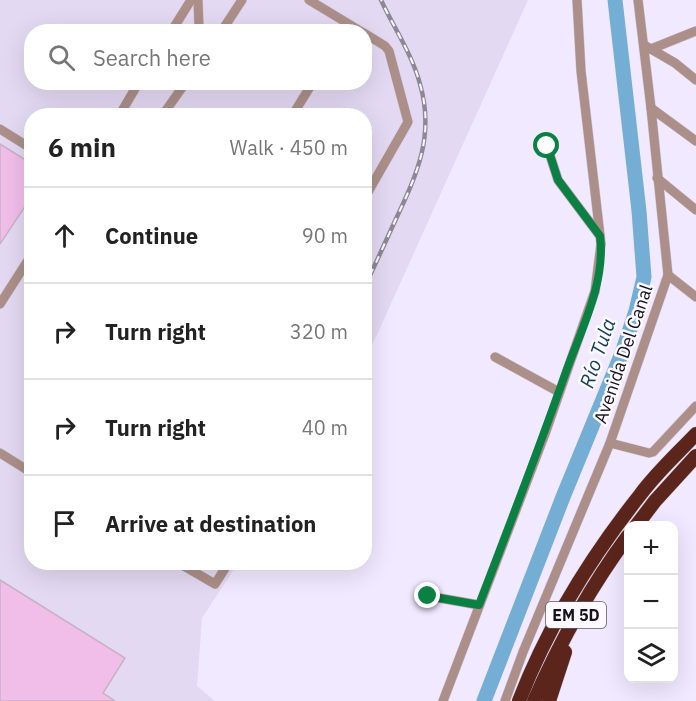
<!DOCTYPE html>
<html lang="en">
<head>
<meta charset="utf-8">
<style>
  :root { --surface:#fff; --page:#f2f2f2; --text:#222; --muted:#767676; --line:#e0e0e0 }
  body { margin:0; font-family:"IBM Plex Sans",sans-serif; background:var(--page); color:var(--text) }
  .controls { position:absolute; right:18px; bottom:18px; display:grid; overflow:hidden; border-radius:12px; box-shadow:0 6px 24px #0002 }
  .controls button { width:54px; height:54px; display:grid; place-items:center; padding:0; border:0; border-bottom:2px solid var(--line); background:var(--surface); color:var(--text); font:30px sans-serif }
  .stop { position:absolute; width:18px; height:18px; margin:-14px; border:4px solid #0b8043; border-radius:50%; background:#fff }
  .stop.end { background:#0b8043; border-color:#fff; box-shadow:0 2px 6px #0008 }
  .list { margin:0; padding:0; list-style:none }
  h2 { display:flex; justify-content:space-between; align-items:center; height:78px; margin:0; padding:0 24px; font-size:26px }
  h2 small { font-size:20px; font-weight:400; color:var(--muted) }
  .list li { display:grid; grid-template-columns:39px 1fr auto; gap:18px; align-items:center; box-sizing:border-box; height:96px; padding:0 24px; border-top:2px solid var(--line) }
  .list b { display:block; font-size:22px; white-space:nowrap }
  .list em { font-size:20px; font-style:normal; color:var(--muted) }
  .icon { flex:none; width:33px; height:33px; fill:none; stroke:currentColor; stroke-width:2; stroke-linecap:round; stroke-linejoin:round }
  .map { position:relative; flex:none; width:696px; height:701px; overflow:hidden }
  .search { position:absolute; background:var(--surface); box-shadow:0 6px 24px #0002; left:24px; top:24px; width:348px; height:66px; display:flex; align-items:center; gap:15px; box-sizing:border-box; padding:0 21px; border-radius:24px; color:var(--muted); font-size:22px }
  .panel { position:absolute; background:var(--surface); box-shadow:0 6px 24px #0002; left:24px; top:108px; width:348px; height:462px; border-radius:24px }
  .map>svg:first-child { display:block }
  .built { fill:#e3d9f3; fill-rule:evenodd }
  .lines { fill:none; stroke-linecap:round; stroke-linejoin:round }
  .river { stroke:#75aed5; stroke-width:15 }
  .building { fill:#f1beea; stroke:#c9b1c5; stroke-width:1.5 }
  .minor-casing { stroke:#cec7db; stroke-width:10 }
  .highway-casing { stroke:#cec7db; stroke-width:15 }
  .minor { stroke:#ac8f88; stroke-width:9 }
  .highway { stroke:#5c251b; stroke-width:14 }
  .rail-casing { stroke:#8d8797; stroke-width:4.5 }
  .rail { stroke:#fcf9ff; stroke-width:2; stroke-dasharray:7; stroke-linecap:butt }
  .route { stroke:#0b8043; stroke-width:8 }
  .labels { text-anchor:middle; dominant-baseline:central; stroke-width:5; stroke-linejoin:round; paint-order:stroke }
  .shield { fill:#fcf9ff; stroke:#5c5860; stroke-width:1.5 }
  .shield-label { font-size:16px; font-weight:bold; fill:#17131c }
  .street-label { font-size:18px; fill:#17131c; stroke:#fcf9ff }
  .water-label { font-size:20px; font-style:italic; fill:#13405b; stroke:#fcf9ff }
</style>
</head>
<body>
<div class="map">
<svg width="696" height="701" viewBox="0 0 696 701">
  <rect width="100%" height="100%" fill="#f1e9ff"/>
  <path class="built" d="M0 0H528L376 337 365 357 364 116H32V562L238 563 202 618 197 686 215 701H0ZM32 32H364V82H32Z"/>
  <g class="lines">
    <polyline class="river" points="484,701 563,497 622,353 636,311 644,277 639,211 615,0"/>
  </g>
  <g class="building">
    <polygon points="0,144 32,164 32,196 0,244"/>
    <polygon points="0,580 125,658 103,693 115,701 0,701"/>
  </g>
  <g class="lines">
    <defs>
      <g id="minor">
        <polyline points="198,0 199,27 206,32"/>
        <polyline points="309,0 362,32"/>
        <polyline points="171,32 191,0"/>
        <polyline points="221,32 242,0"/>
        <polyline points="364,33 385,46 389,51 408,122 364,199"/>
        <polyline points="644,45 675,63 696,80"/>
        <polyline points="651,49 696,31"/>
        <polyline points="651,108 696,141"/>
        <polyline points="119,116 139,82"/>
        <polyline points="162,116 186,82"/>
        <polyline points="292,116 313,82"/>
        <polyline points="0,129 32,149"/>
        <polyline points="547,146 558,180 600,236"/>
        <polyline points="657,178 696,210"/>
        <polyline points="668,275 696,297"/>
        <polyline points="0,304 32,254"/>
        <polyline points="495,357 559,392"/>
        <polyline points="610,443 649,453 653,452 696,406"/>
        <polyline points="0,453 32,473"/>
        <polyline points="177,562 215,584 229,562"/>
        <polyline points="428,596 479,605"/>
        <polyline points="443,701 545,434 595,291 601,244 581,71 577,0"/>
        <polyline points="505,701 523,652 610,443 668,275 651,108 638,0"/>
      </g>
      <g id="highway">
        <polyline points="636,526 655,501 696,456"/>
        <path d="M519 701C548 626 590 558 640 495 656 473 677 454 696 434"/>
        <path d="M534 701C560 642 590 587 628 536"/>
        <polyline points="549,701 565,652"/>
      </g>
    </defs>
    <use href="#minor" class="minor-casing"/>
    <use href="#highway" class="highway-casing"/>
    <use href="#minor" class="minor"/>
    <use href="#highway" class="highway"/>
    <defs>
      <path id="rail" d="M364 288C375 265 385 243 395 221 417 174 435 136 420 84 412 54 394 28 381 0"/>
    </defs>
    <use href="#rail" class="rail-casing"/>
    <use href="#rail" class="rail"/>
  </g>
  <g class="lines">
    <path class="route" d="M428 596 479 605C509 527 539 448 567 369 582 328 606 281 600 236L558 180 547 146"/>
  </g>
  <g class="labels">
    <rect class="shield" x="546" y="602" width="60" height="26" rx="4.5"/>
    <g class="shield-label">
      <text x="576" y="615">EM 5D</text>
    </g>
    <g class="street-label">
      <text transform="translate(623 354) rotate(-71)">Avenida Del Canal</text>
    </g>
    <g class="water-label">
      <text transform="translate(597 353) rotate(-71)">Río Tula</text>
    </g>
  </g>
</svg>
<div class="controls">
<button>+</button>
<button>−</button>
<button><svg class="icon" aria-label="layers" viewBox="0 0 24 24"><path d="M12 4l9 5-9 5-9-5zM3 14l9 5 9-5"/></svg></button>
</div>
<div class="stop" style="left:547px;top:146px"></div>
<div class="stop end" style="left:428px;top:596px"></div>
<div class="search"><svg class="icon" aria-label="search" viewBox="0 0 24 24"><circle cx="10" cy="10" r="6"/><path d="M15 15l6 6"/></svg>Search here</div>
<section class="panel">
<h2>6 min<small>Walk · 450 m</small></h2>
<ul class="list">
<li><svg class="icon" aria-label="ahead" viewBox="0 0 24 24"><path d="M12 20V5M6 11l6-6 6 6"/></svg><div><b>Continue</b></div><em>90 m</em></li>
<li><svg class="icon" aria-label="right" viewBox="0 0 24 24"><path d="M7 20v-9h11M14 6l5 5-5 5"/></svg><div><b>Turn right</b></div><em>320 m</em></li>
<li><svg class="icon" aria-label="right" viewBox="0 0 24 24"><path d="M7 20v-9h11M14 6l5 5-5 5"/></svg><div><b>Turn right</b></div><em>40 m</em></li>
<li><svg class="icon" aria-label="arrive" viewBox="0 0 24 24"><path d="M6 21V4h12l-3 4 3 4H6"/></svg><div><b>Arrive at destination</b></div></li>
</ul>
</section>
</div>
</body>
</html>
